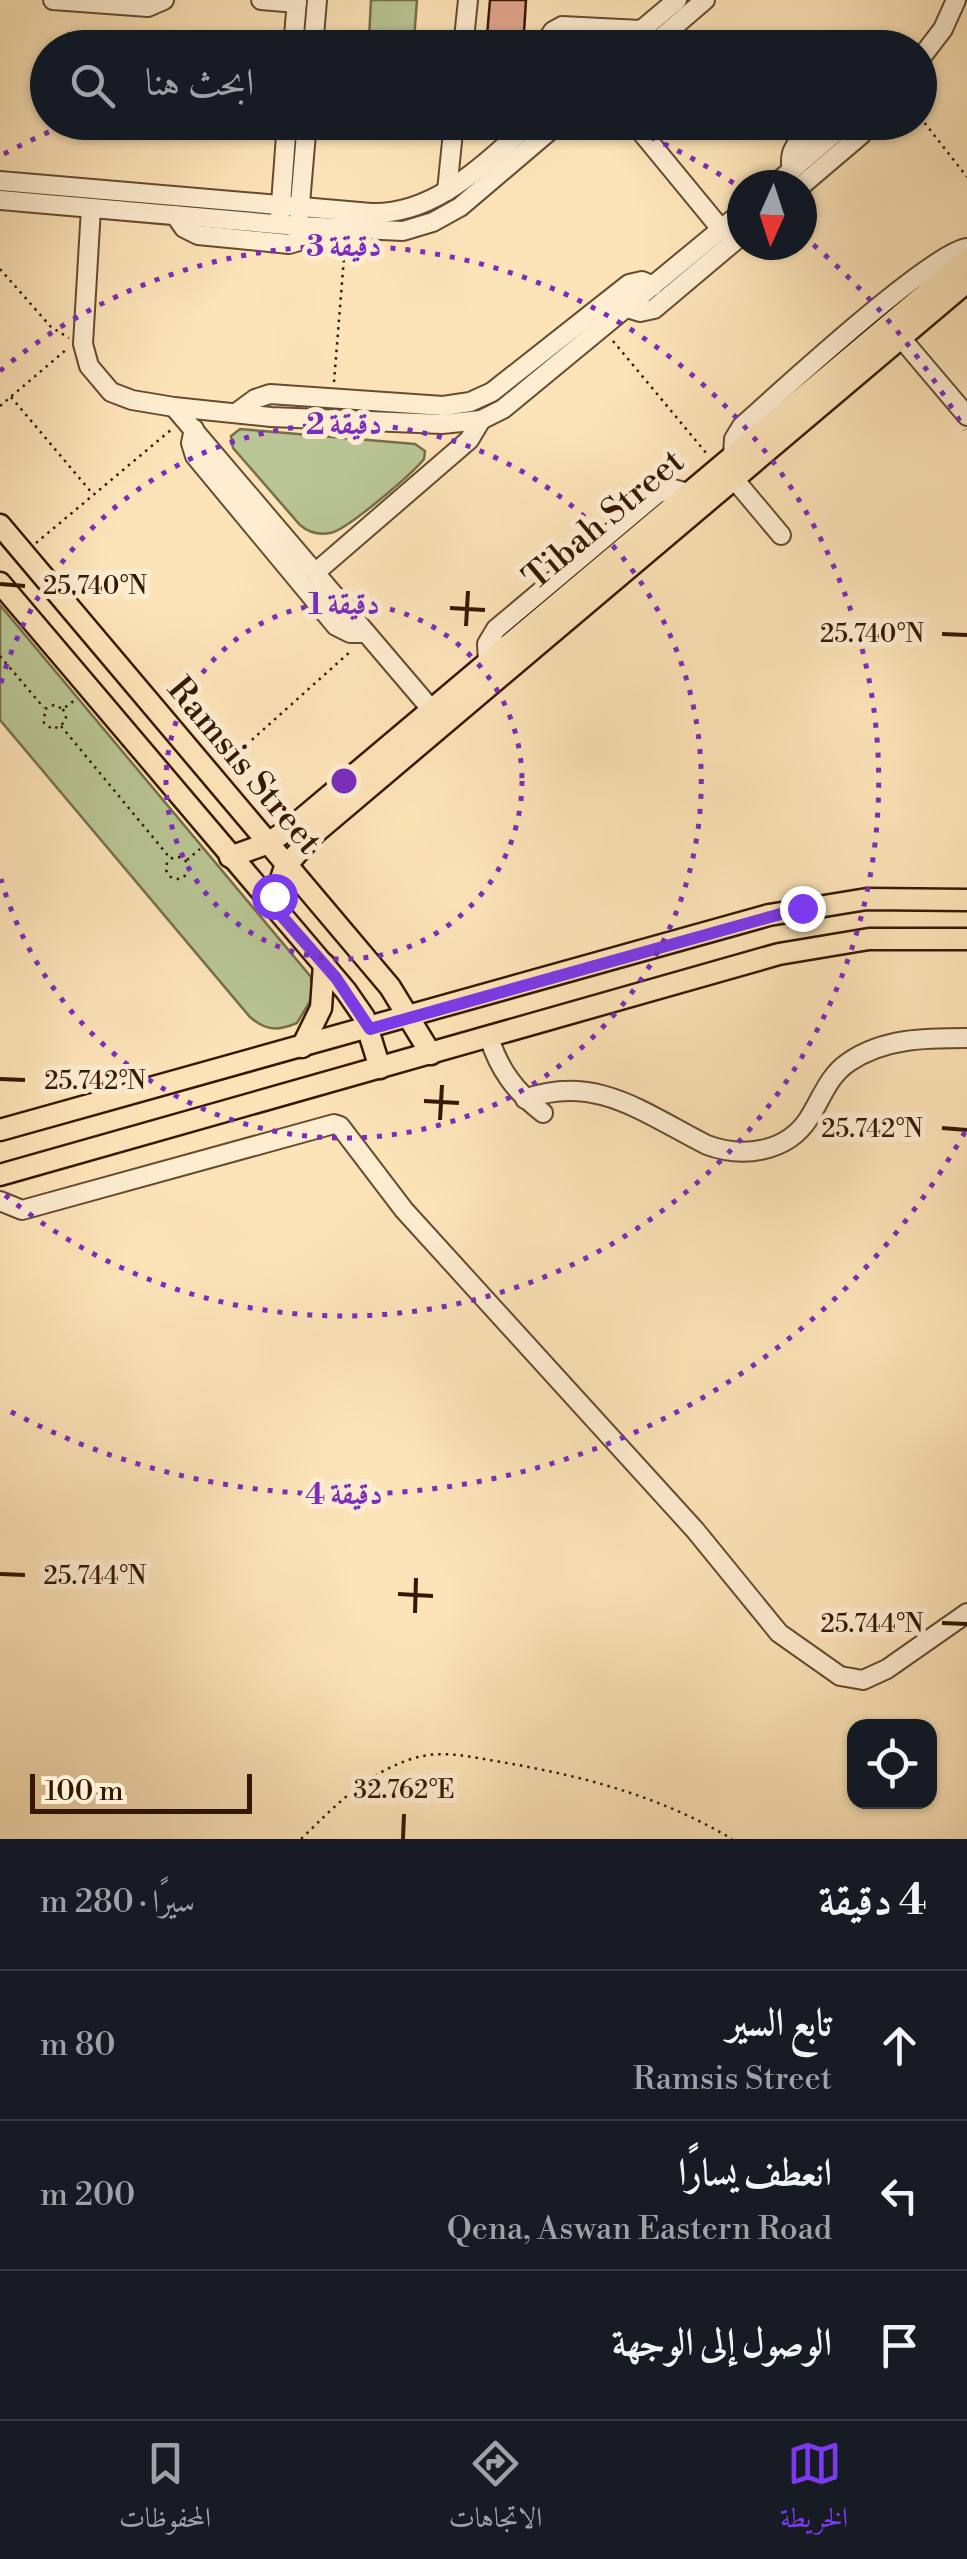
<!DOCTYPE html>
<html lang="ar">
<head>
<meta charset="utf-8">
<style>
  :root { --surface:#171b24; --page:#20242c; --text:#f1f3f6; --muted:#9ea1a6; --line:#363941; --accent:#7c3aed }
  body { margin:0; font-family:"Libre Bodoni",Amiri,serif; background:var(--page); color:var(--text); direction:rtl }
  .controls { position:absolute; right:30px; bottom:30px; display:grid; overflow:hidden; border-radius:20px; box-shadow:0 2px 8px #0004 }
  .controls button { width:90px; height:90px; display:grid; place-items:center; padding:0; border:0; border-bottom:2px solid var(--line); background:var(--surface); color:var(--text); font:50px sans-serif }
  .compass { position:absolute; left:727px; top:170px; width:90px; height:90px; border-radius:50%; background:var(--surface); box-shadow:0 2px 8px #0004; rotate:183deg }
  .scale { position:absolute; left:30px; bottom:25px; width:222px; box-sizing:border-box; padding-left:10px; border:5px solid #351801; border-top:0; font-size:28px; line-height:35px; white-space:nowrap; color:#351801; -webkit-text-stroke:8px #feedd1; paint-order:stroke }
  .stop { position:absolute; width:30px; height:30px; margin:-22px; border:8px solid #7c3aed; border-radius:50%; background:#fff }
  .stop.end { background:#7c3aed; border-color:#fff; box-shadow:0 2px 10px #0008 }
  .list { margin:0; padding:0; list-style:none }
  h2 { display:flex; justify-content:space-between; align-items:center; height:130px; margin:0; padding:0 40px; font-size:42px }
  h2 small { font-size:32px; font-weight:400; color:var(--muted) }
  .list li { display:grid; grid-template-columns:65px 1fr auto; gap:30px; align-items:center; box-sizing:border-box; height:150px; padding:0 40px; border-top:2px solid var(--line) }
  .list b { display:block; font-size:38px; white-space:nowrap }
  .list p { margin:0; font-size:32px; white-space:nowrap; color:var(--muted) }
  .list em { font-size:32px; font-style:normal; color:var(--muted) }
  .icon { flex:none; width:55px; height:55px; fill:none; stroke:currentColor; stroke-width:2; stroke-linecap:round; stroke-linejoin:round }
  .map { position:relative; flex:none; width:967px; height:1839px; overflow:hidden; direction:ltr }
  .search { position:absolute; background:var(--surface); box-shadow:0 2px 8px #0004; left:30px; right:30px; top:30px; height:110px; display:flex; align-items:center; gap:25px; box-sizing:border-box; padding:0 35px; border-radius:55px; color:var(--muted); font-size:38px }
  .sheet { height:580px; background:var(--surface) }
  nav { display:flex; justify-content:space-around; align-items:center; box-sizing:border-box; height:140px; border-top:2px solid var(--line); background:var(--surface); font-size:28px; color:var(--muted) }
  nav a { display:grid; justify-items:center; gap:5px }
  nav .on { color:var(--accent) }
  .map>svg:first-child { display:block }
  .green { fill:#b9c594; stroke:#776e4a; stroke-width:2.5 }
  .building { fill:#e1a68d; stroke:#351801; stroke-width:2.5 }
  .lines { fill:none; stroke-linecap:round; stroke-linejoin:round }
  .minor-casing { stroke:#674b2f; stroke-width:22 }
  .major-casing { stroke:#351801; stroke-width:25 }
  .path { stroke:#351801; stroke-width:2.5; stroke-dasharray:2.5 5; stroke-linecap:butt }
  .minor { stroke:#feedd1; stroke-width:18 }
  .major { stroke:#fde4b8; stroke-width:20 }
  .route { stroke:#7c3aed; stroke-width:12 }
  .ticks { fill:none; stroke:#351801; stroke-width:4 }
  .ring { fill:none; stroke:#7b2cbf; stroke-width:5; stroke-dasharray:5 10 }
  .labels { text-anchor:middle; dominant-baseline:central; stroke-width:10; stroke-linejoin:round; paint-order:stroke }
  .street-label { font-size:35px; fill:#351801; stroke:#feedd1 }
  .ticks-label { font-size:25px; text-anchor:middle; fill:#351801; stroke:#feedd1; stroke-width:10; stroke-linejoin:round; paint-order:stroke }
  .centre { fill:#7b2cbf; stroke:#feedd1; stroke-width:5 }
  .ring-label { font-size:30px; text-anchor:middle; font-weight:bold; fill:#7b2cbf; stroke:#feedd1; stroke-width:10; stroke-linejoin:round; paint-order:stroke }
</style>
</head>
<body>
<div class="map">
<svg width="967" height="1839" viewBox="0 0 967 1839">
  <rect width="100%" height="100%" fill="#fde4b8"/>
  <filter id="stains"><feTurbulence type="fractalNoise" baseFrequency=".002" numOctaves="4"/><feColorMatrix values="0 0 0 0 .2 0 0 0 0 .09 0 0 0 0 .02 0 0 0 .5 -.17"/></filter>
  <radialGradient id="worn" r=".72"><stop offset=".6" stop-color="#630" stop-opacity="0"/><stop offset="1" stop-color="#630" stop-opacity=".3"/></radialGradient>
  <g class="green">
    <polygon points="371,0 417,0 414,40 369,38"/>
    <path d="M240 429 415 444 425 451 424 459C413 473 346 531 330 533 319 535 308 532 300 525L233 448 231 436Z"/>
    <path d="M0 605 311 977 312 998 297 1023C278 1031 266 1031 250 1017L0 720Z"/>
  </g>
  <polygon class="building" points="490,0 526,0 523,48 486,48"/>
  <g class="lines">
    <defs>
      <g id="minor">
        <polyline points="53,0 148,7 164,0"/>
        <polyline points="261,0 297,3"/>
        <polyline points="293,48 297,0"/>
        <polyline points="313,48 317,0"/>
        <polyline points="463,48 468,0"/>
        <polyline points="542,48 553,31 562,26 641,30"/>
        <polyline points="620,48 677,0"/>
        <polyline points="649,48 705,0"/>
        <polyline points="920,59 943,29 956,0"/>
        <polyline points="495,122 525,128"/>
        <polyline points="633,122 721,229"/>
        <path d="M792 170C786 146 804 137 821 122"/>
        <path d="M0 181 371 213C437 215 485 162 532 122"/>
        <polyline points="774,185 848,122"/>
        <polyline points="802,185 862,134 869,122"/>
        <polyline points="447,191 454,122"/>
        <polyline points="0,200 298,226 403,231 433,222 460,207 560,122"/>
        <polyline points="91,208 83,344 89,366 111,392 132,400 174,407 271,417 442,424 481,420 503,409 742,212"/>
        <polyline points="175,215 184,228 198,235 289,244 306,239 319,227"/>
        <polyline points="299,215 307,122"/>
        <polyline points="280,217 287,122"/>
        <polyline points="627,308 640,312 654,309 742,235"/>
        <polyline points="901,338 967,416"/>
        <polyline points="174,407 431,709"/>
        <polyline points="236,413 255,399 270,394 443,406 470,402 492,392 629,284 642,281 653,286"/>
        <polyline points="194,429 191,443 195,456 336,626 350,633 366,633"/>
        <path d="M733 455 734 439 742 426C777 395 933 251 967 248"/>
        <polyline points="734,479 781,535"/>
        <polyline points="316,572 469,440 481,420"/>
        <polyline points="488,662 487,644 496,629 658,493 673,489 688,493"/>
        <path d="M489 1037C499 1070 516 1092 543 1113"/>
        <path d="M525 1099C596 1073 645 1114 707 1145 742 1158 787 1153 809 1118 822 1098 828 1076 849 1062 884 1038 926 1038 967 1038"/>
        <polyline points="0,1201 22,1210 334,1124 340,1126 404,1210 695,1530 779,1633 840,1676 863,1680 887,1669 967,1613"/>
      </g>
      <g id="major">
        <polyline points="0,525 390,987 431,1054"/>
        <polyline points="0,583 346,991 364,1017 380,1068"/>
        <polyline points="230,857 266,844 291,828 967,259"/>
        <polyline points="272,905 285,867 315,833 967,282"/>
        <polyline points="302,1047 321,1008 324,964"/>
        <polyline points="0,1130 769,915 867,899 967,900"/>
        <polyline points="0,1175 779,954 869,939 967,939"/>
      </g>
    </defs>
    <use href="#minor" class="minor-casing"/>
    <use href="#major" class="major-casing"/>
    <g class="path">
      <polyline points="920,117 967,177"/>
      <polyline points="0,269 51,327 69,338"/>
      <polyline points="613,341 707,454"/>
      <polyline points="334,382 345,245"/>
      <polyline points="11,397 92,493"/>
      <polyline points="0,406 67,349"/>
      <polyline points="36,543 172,429"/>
      <polyline points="0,656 44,708"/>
      <polyline points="63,709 66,718 61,726 52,729 44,723 45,709 54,705 63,709 75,700"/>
      <polyline points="61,726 170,858"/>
      <polyline points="224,765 352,650"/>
      <circle cx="177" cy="868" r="11"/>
      <polyline points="187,860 200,849"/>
      <path d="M301 1839C336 1805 364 1775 411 1759 442 1749 470 1757 501 1762 583 1776 660 1796 732 1839"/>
    </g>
    <use href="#minor" class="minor"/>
    <use href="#major" class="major"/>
  </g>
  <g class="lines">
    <polyline class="route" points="274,896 272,905 336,978 370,1029 802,908"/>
  </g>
  <path class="ticks" d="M0 584 25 586M450 608 485 610M466 626 468 591M942 634 967 635M0 1079 25 1080M424 1101 459 1103M440 1120 442 1085M942 1128 967 1130M0 1574 25 1575M398 1594 433 1596M415 1613 416 1578M942 1623 967 1624M403 1839 404 1814"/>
  <g class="ring">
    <circle cx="344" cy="781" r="178"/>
    <path d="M1 683A357 357 0 1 1 1 879"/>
    <path d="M0 371A535 535 0 1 1 0 1191"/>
    <path d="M965 1132A713 713 0 0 1 4 1408M4 154A713 713 0 0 1 65 125M623 125A713 713 0 0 1 738 186M802 235A713 713 0 0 1 965 430"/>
  </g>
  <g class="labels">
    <g class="street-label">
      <text transform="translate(604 520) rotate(-40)">Tibah Street</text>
      <text transform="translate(244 766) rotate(50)">Ramsis Street</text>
    </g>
  </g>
  <g class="ticks-label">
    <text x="95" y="594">25.740°N</text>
    <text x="872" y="642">25.740°N</text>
    <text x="95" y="1089">25.742°N</text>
    <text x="872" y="1137">25.742°N</text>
    <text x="95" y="1584">25.744°N</text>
    <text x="872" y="1632">25.744°N</text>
    <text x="404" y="1798">32.762°E</text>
  </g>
  <circle cx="344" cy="781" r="15" class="centre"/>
  <g class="ring-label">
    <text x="344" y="256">3 دقيقة</text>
    <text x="344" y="434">2 دقيقة</text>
    <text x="344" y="614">1 دقيقة</text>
    <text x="344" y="1504">4 دقيقة</text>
  </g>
  <rect width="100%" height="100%" filter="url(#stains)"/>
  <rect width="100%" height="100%" fill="url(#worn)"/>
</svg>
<div class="controls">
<button><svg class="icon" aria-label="locate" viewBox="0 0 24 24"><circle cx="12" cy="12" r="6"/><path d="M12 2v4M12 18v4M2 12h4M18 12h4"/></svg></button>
</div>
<svg class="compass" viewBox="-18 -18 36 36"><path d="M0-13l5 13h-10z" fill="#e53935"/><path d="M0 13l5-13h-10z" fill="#9ea1a6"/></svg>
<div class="scale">100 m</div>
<div class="stop" style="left:274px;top:896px"></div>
<div class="stop end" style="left:802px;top:908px"></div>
<div class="search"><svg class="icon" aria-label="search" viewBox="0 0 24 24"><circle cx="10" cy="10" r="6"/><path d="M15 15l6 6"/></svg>ابحث هنا</div>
</div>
<section class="sheet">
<h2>4 دقيقة<small>سيرًا · 280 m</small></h2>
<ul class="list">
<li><svg class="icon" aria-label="ahead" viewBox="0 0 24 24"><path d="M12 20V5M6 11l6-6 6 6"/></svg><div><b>تابع السير</b><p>Ramsis Street</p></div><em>80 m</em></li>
<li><svg class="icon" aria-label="left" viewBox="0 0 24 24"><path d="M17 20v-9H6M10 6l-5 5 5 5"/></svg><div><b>انعطف يسارًا</b><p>Qena, Aswan Eastern Road</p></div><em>200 m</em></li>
<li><svg class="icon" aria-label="arrive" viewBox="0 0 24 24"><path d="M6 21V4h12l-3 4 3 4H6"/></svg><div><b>الوصول إلى الوجهة</b></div></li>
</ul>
</section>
<nav>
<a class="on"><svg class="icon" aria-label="map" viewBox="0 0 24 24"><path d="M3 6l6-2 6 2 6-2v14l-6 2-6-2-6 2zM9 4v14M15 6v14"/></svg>الخريطة</a>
<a><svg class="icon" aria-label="directions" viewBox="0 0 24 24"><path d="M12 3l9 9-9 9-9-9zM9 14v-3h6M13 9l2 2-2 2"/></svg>الاتجاهات</a>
<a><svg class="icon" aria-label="saved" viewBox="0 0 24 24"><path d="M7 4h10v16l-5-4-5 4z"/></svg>المحفوظات</a>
</nav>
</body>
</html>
